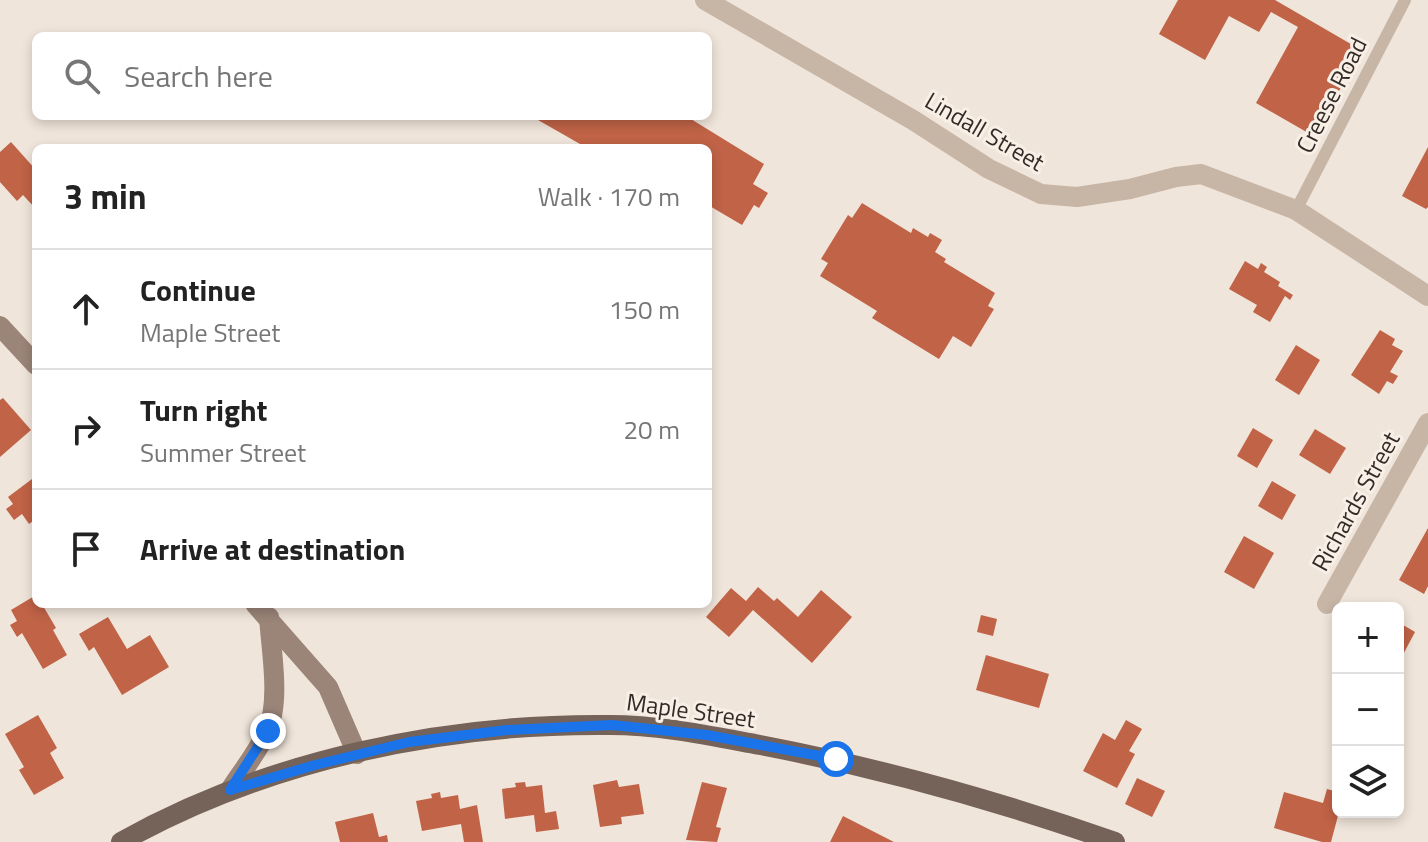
<!DOCTYPE html>
<html lang="en">
<head>
<meta charset="utf-8">
<style>
  :root { --surface:#fff; --page:#f2f2f2; --text:#222; --muted:#767676; --line:#e0e0e0 }
  body { margin:0; font-family:"Titillium Web",sans-serif; background:var(--page); color:var(--text) }
  .controls { position:absolute; right:24px; bottom:24px; display:grid; overflow:hidden; border-radius:12px; box-shadow:0 4px 12px #0003 }
  .controls button { width:72px; height:72px; display:grid; place-items:center; padding:0; border:0; border-bottom:2px solid var(--line); background:var(--surface); color:var(--text); font:40px sans-serif }
  .stop { position:absolute; width:24px; height:24px; margin:-18px; border:6px solid #1a73e8; border-radius:50%; background:#fff }
  .stop.end { background:#1a73e8; border-color:#fff; box-shadow:0 2px 8px #0008 }
  .list { margin:0; padding:0; list-style:none }
  h2 { display:flex; justify-content:space-between; align-items:center; height:104px; margin:0; padding:0 32px; font-size:34px }
  h2 small { font-size:26px; font-weight:400; color:var(--muted) }
  .list li { display:grid; grid-template-columns:52px 1fr auto; gap:24px; align-items:center; box-sizing:border-box; height:120px; padding:0 32px; border-top:2px solid var(--line) }
  .list b { display:block; font-size:30px; white-space:nowrap }
  .list p { margin:0; font-size:26px; white-space:nowrap; color:var(--muted) }
  .list em { font-size:26px; font-style:normal; color:var(--muted) }
  .icon { flex:none; width:44px; height:44px; fill:none; stroke:currentColor; stroke-width:2; stroke-linecap:round; stroke-linejoin:round }
  .map { position:relative; flex:none; width:1428px; height:842px; overflow:hidden }
  .search { position:absolute; background:var(--surface); box-shadow:0 4px 12px #0003; left:32px; top:32px; width:680px; height:88px; display:flex; align-items:center; gap:20px; box-sizing:border-box; padding:0 28px; border-radius:12px; color:var(--muted); font-size:30px }
  .panel { position:absolute; background:var(--surface); box-shadow:0 4px 12px #0003; left:32px; top:144px; width:680px; height:464px; border-radius:12px }
  .map>svg:first-child { display:block }
  .building { fill:#c06347 }
  .lines { fill:none; stroke-linecap:round; stroke-linejoin:round }
  .lane { stroke:#c7b5a6; stroke-width:12 }
  .street { stroke:#c7b5a6; stroke-width:20 }
  .secondary { stroke:#9b8478; stroke-width:20 }
  .primary { stroke:#756258; stroke-width:20 }
  .route { stroke:#1a73e8; stroke-width:10 }
  .labels { text-anchor:middle; dominant-baseline:central; stroke-width:6; stroke-linejoin:round; paint-order:stroke }
  .street-label { font-size:24px; fill:#342b27; stroke:#f8efe6 }
</style>
</head>
<body>
<div class="map">
<svg width="1428" height="842" viewBox="0 0 1428 842">
  <rect width="100%" height="100%" fill="#f0e5da"/>
  <g class="building">
    <polygon points="1178,0 1275,0 1356,47 1347,62 1353,65 1338,93 1334,91 1310,134 1256,103 1298,27 1271,12 1259,32 1229,16 1205,60 1159,34"/>
    <polygon points="531,116 686,116 764,164 753,184 768,193 759,208 754,205 742,225 708,205 708,148 587,148"/>
    <polygon points="11,142 36,170 36,209 23,195 17,201 0,182 0,152"/>
    <polygon points="1428,147 1428,207 1426,209 1402,196"/>
    <polygon points="862,203 911,233 913,228 928,237 930,233 942,240 935,252 946,259 944,262 995,293 988,306 994,309 971,347 953,336 939,359 872,318 877,311 820,276 828,263 821,259 848,215 852,218"/>
    <polygon points="1245,261 1258,269 1261,263 1267,267 1264,272 1280,282 1278,286 1293,295 1290,300 1285,296 1270,322 1253,312 1257,305 1229,289"/>
    <polygon points="1380,330 1395,339 1392,345 1403,351 1390,372 1398,376 1393,384 1387,381 1379,394 1351,375"/>
    <polygon points="1296,345 1320,360 1299,395 1275,380"/>
    <polygon points="3,398 31,430 0,457 0,400"/>
    <polygon points="1253,428 1273,440 1257,468 1237,456"/>
    <polygon points="1315,429 1346,448 1330,474 1299,455"/>
    <polygon points="36,476 36,519 29,524 22,514 14,520 6,509 13,504 8,497"/>
    <polygon points="1272,481 1296,495 1282,520 1258,506"/>
    <polygon points="1428,528 1428,586 1424,594 1399,580"/>
    <polygon points="1244,536 1274,553 1254,589 1224,572"/>
    <polygon points="758,587 774,601 777,598 798,617 821,590 852,617 812,663 753,610 729,637 706,617 731,588 746,601"/>
    <polygon points="36,595 36,604 42,604 56,628 53,630 67,655 43,669 22,633 17,637 10,625 17,621 11,610"/>
    <polygon points="981,615 997,619 993,636 977,632"/>
    <polygon points="108,617 127,649 150,635 169,667 122,695 94,647 89,651 79,634"/>
    <polygon points="1398,622 1415,632 1398,664"/>
    <polygon points="986,655 1049,674 1039,708 976,690"/>
    <polygon points="38,715 57,748 50,753 64,778 34,795 19,770 24,767 5,734"/>
    <polygon points="1126,720 1142,729 1129,751 1135,754 1117,788 1083,771 1103,733 1115,740"/>
    <polygon points="1137,778 1165,791 1152,817 1125,804"/>
    <polygon points="617,780 619,787 639,784 644,814 621,817 622,824 600,827 593,785"/>
    <polygon points="525,782 526,787 542,785 545,813 556,811 559,829 536,832 534,815 505,819 502,789 516,787 515,783"/>
    <polygon points="702,782 727,788 716,827 721,828 717,842 686,840"/>
    <polygon points="1327,789 1338,792 1339,812 1331,842 1322,842 1274,828 1284,792 1323,803"/>
    <polygon points="440,792 441,798 458,795 460,809 477,805 483,842 464,842 461,824 422,831 416,801 432,798 431,794"/>
    <polygon points="373,813 379,837 387,835 388,842 340,842 335,822"/>
    <polygon points="843,816 894,842 830,842"/>
  </g>
  <g class="lines">
    <polyline class="lane" points="1296,210 1405,0"/>
    <g class="street">
      <polyline points="705,0 913,120 989,169 1041,194 1077,197 1130,189 1176,177 1201,174 1296,210 1428,296"/>
      <polyline points="1327,604 1428,423"/>
    </g>
    <g class="secondary">
      <polyline points="0,326 36,365"/>
      <polyline points="255,604 328,687 357,754"/>
      <path d="M230 790C242 771 258 752 267 731 281 702 271 650 269 617"/>
    </g>
    <path class="primary" d="M121 842C267 760 444 723 610 725 660 725 711 736 760 745 880 768 999 801 1115 842"/>
  </g>
  <g class="lines">
    <polyline class="route" points="268,731 230,790 315,765 409,742 507,730 612,725 707,735 836,759"/>
  </g>
  <g class="labels">
    <g class="street-label">
      <text transform="translate(1331 95) rotate(-63)">Creese Road</text>
      <text transform="translate(985 131) rotate(30)">Lindall Street</text>
      <text transform="translate(1355 501) rotate(-61)">Richards Street</text>
      <text transform="translate(691 710) rotate(8)">Maple Street</text>
    </g>
  </g>
</svg>
<div class="controls">
<button>+</button>
<button>−</button>
<button><svg class="icon" aria-label="layers" viewBox="0 0 24 24"><path d="M12 4l9 5-9 5-9-5zM3 14l9 5 9-5"/></svg></button>
</div>
<div class="stop" style="left:836px;top:759px"></div>
<div class="stop end" style="left:268px;top:731px"></div>
<div class="search"><svg class="icon" aria-label="search" viewBox="0 0 24 24"><circle cx="10" cy="10" r="6"/><path d="M15 15l6 6"/></svg>Search here</div>
<section class="panel">
<h2>3 min<small>Walk · 170 m</small></h2>
<ul class="list">
<li><svg class="icon" aria-label="ahead" viewBox="0 0 24 24"><path d="M12 20V5M6 11l6-6 6 6"/></svg><div><b>Continue</b><p>Maple Street</p></div><em>150 m</em></li>
<li><svg class="icon" aria-label="right" viewBox="0 0 24 24"><path d="M7 20v-9h11M14 6l5 5-5 5"/></svg><div><b>Turn right</b><p>Summer Street</p></div><em>20 m</em></li>
<li><svg class="icon" aria-label="arrive" viewBox="0 0 24 24"><path d="M6 21V4h12l-3 4 3 4H6"/></svg><div><b>Arrive at destination</b></div></li>
</ul>
</section>
</div>
</body>
</html>
